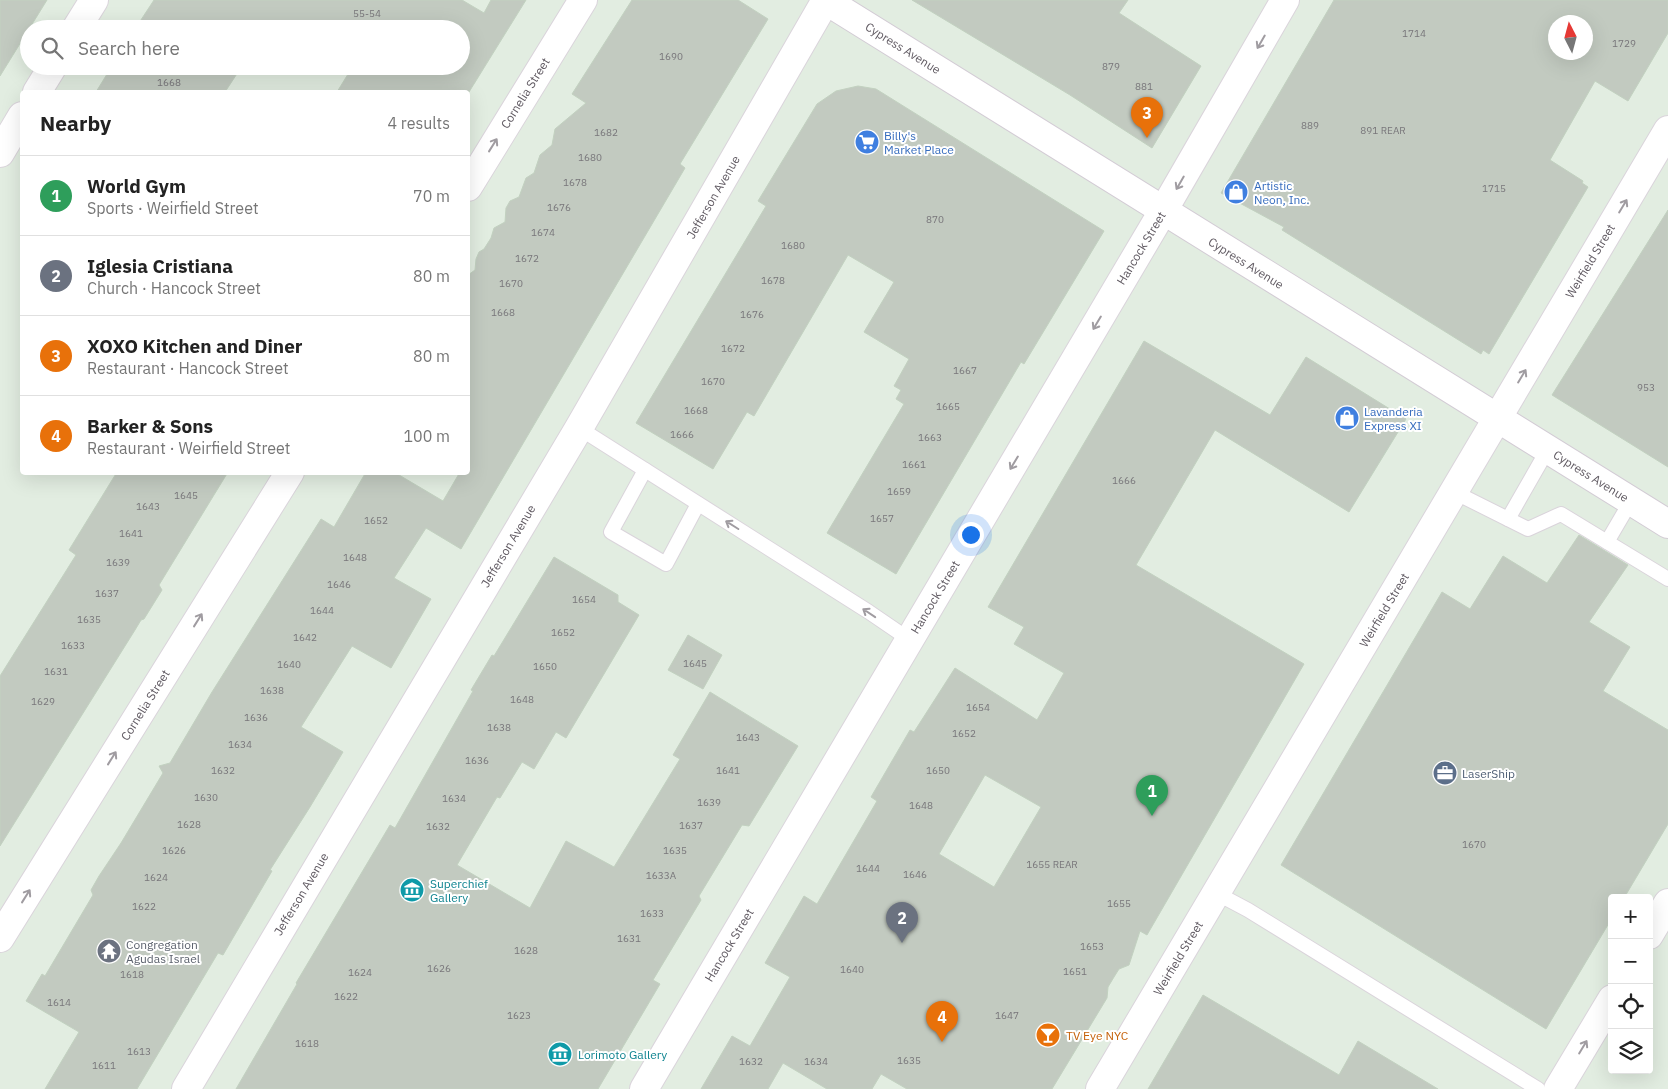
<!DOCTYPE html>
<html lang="en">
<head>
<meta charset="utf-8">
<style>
  :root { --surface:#fff; --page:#f6f6f6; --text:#222; --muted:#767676; --line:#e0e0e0; --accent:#657a28 }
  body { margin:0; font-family:"IBM Plex Sans",sans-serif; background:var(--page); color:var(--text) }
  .controls { position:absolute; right:15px; bottom:15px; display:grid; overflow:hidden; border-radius:5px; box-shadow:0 5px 20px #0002 }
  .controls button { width:45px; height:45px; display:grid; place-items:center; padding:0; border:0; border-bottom:1px solid var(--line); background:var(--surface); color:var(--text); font:25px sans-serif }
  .compass { position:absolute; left:1548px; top:15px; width:45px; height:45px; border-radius:50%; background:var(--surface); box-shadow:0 5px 20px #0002; rotate:354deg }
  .you { position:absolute; left:970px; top:534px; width:18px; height:18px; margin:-12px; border:4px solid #fff; border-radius:50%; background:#1a73e8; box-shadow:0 0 0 8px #1a73e833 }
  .badge { display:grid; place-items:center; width:32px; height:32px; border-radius:50%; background:var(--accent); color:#fff; font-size:16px; font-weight:700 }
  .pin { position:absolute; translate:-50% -41px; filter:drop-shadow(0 1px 2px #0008) }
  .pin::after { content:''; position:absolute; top:26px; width:18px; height:15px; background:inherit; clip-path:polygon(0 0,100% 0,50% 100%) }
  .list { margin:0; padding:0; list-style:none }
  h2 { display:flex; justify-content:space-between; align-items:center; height:65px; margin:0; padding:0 20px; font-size:21px }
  h2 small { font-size:16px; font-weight:400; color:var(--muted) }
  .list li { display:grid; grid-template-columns:32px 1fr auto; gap:15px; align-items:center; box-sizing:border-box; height:80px; padding:0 20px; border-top:1px solid var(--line) }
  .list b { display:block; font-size:19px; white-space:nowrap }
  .list p { margin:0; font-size:16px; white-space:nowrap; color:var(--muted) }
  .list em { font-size:16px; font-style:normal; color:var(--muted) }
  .icon { flex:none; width:28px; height:28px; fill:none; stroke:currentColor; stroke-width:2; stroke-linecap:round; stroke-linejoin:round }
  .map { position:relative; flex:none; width:1668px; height:1089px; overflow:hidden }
  .search { position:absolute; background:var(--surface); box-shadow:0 5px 20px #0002; left:20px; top:20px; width:450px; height:55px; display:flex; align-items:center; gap:12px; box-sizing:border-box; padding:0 18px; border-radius:28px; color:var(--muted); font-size:19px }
  .panel { position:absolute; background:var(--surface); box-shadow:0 5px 20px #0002; left:20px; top:90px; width:450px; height:385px; border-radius:5px }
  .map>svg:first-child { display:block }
  .building { fill:#c2cac0; stroke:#c2d1c0; fill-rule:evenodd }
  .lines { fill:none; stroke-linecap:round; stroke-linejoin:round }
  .service-casing { stroke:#dad4db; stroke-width:16 }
  .minor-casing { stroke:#dad4db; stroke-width:30 }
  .secondary-casing { stroke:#d3ccd5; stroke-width:30 }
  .service { stroke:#fff; stroke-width:14 }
  .minor { stroke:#fff; stroke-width:28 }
  .secondary { stroke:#fff; stroke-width:28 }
  .oneway { stroke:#a09ca1 }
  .labels { text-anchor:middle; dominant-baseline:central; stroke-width:4; stroke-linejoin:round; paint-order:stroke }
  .number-label { font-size:10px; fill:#78767a }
  .street-label { font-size:12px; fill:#605a62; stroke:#fff }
  .shop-label { font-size:12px; fill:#366cbe; stroke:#fff; text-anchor:start }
  .service-label { font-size:12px; fill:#4e5e75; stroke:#fff; text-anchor:start }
  .culture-label { font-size:12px; fill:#0d838f; stroke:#fff; text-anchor:start }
  .worship-label { font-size:12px; fill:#5b616d; stroke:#fff; text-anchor:start }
  .food-label { font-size:12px; fill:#c56008; stroke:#fff; text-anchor:start }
</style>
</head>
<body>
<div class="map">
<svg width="1668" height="1089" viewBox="0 0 1668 1089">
  <rect width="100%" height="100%" fill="#e2ede1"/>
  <g class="building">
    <polygon points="0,0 47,0 0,76"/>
    <polygon points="154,0 462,0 484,13 491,0 526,0 469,92 337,92 353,66 461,66 461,29 135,29"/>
    <polygon points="632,0 738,0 768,19 680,164 685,168 461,549 426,528 394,578 431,599 391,668 352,646 301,727 343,752 310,807 270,870 272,871 223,955 218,953 137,1089 45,1089 79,1032 26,1001 42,974 45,976 93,895 91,890 99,876 121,843 163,773 159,766 170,763 212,692 321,519 334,527 366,472 394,472 443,501 460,472 468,472 468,275 475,270 476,259 479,252 484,249 491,238 494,228 505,222 506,208 510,201 519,197 526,178 534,173 540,155 552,145 555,129 586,103 572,94"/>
    <polygon points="912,0 1128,0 1119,13 1201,66 1152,148 1070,95"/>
    <path d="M1334 0H1668V33L1628 101 1595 81 1550 160 1583 181 1582 183 1588 187 1489 354 1483 350 1481 354 1282 230 1284 227 1221 193ZM1556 22H1586V52H1556Z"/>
    <polygon points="112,66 242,66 225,92 96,92"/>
    <polygon points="858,86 876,89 1104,231 1024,364 1021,362 896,574 827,533 904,404 896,399 901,390 894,386 909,359 864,332 894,282 848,255 754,416 747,412 713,469 636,423 766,206 758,201 817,104 836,91"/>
    <polygon points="1668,210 1668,467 1552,395"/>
    <path d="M1144 341 1270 415 1306 357 1406 419 1349 512 1215 430 1136 565 1304 664 1147 935 1140 931 1129 965 1119 969 1114 977 1108 987 1107 998 1052 1089H907L881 1074 872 1089H827L783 1063 768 1089H701L732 1036 750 1046 790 977 765 963 804 896 817 904 877 801 871 797 910 730 914 732 955 668 1037 720 1064 673 1014 644 1024 627 988 607ZM985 775 1041 807 994 887 939 854Z"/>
    <polygon points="117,472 228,472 159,585 162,590 144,619 141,620 135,630 0,846 0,676 76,555 69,550"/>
    <polygon points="1579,535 1628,565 1589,622 1630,647 1603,691 1668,730 1668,824 1624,898 1612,898 1612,918 1546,1029 1281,865 1442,592 1470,609 1503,556 1547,583"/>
    <polygon points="554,557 618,595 618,602 639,615 566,738 556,732 534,769 522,762 500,798 497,797 457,865 530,908 566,841 614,867 680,759 673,755 710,692 798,746 749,826 742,825 699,896 701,900 653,980 660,984 598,1089 236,1089 297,984 296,983 390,825 395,828 473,691 471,690 492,655 494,656"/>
    <polygon points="688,635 722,655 703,689 668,670"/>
    <polygon points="1203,995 1339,1075 1358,1041 1438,1089 1148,1089"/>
  </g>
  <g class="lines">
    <defs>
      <g id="service">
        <polyline points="579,428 869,612 910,640"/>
        <polyline points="645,470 611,532 666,564 698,504"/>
        <polyline points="1454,492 1528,529 1561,514 1668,579"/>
        <polyline points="1508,519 1548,449"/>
        <polyline points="1607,542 1631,501"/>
        <polyline points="1216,893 1248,910 1538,1089"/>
      </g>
      <g id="minor">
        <polyline points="76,29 94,0"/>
        <polyline points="37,92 53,66"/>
        <polyline points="0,153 22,116"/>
        <polyline points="468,187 583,0"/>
        <polyline points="1649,935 1668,903"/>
        <polyline points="0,938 290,472"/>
        <polyline points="186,1089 579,428 826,0"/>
        <polyline points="644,1089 1163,211 1285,0"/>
        <polyline points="1100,1089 1668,130"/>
        <polyline points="1558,1089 1612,999"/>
      </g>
      <polyline id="secondary" points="825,0 1668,524"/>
    </defs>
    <use href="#service" class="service-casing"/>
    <use href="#minor" class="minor-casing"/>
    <use href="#secondary" class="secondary-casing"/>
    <use href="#service" class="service"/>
    <use href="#minor" class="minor"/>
    <use href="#secondary" class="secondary"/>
  </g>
  <defs><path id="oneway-shaft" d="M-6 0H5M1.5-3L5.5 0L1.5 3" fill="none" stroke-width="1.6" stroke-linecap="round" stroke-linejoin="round" transform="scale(1.25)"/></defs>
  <g class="oneway">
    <use href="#oneway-shaft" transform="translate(1261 42) rotate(120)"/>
    <use href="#oneway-shaft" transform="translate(493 145) rotate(-58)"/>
    <use href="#oneway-shaft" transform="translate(1180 183) rotate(120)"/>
    <use href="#oneway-shaft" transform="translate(1623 206) rotate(-59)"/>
    <use href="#oneway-shaft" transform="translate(1097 323) rotate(121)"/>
    <use href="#oneway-shaft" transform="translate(1522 376) rotate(-59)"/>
    <use href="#oneway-shaft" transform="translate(1014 463) rotate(121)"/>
    <use href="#oneway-shaft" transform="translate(732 525) rotate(-148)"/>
    <use href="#oneway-shaft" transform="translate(869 613) rotate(-146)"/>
    <use href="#oneway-shaft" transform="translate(198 620) rotate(-58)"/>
    <use href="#oneway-shaft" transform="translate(112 758) rotate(-58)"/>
    <use href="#oneway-shaft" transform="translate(26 896) rotate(-58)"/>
    <use href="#oneway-shaft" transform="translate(1583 1047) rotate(-59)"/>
  </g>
  <defs>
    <symbol id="supermarket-disc" viewBox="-11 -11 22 22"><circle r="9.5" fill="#3f7fe0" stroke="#fff"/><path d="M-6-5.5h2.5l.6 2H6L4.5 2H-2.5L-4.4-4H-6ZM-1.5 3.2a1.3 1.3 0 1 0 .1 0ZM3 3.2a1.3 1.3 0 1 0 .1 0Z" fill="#fff"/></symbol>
    <symbol id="shop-disc" viewBox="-11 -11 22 22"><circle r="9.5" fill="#3f7fe0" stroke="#fff"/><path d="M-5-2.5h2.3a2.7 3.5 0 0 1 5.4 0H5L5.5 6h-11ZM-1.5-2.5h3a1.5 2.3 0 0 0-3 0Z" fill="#fff"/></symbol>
    <symbol id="office-disc" viewBox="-11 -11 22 22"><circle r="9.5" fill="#5c6f8a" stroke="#fff"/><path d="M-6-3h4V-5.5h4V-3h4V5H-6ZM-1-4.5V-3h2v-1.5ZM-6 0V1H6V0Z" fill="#fff"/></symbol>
    <symbol id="museum-disc" viewBox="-11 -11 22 22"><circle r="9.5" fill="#0f9aa8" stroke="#fff"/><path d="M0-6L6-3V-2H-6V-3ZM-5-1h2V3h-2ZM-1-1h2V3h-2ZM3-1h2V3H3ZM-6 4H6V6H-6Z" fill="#fff"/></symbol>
    <symbol id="temple-disc" viewBox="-11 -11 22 22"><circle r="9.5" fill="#6b7280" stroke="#fff"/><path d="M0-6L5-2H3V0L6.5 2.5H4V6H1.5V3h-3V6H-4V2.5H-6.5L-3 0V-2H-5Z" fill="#fff"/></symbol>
    <symbol id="bar-disc" viewBox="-11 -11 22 22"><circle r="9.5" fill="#e8710a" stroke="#fff"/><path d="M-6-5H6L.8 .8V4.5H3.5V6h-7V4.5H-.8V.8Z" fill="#fff"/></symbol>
  </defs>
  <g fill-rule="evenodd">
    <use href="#supermarket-disc" x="853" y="128" width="28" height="28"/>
    <use href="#shop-disc" x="1222" y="178" width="28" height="28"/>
    <use href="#shop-disc" x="1333" y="404" width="28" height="28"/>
    <use href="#office-disc" x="1431" y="759" width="28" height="28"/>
    <use href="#museum-disc" x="398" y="876" width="28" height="28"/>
    <use href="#temple-disc" x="95" y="937" width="28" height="28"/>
    <use href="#bar-disc" x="1034" y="1021" width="28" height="28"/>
    <use href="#museum-disc" x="546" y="1040" width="28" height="28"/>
  </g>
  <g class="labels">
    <g class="number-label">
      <text x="367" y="13">55-54</text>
      <text x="1414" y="33">1714</text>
      <text x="1624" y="43">1729</text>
      <text x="671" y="56">1690</text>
      <text x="1111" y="66">879</text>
      <text x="169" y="82">1668</text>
      <text x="1144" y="86">881</text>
      <text x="1310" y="125">889</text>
      <text x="1383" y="130">891 REAR</text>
      <text x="606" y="132">1682</text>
      <text x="590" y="157">1680</text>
      <text x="575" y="182">1678</text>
      <text x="1494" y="188">1715</text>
      <text x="559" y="207">1676</text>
      <text x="935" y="219">870</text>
      <text x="543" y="232">1674</text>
      <text x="793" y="245">1680</text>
      <text x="527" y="258">1672</text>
      <text x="773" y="280">1678</text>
      <text x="511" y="283">1670</text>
      <text x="503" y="312">1668</text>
      <text x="752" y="314">1676</text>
      <text x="733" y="348">1672</text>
      <text x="965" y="370">1667</text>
      <text x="713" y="381">1670</text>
      <text x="1646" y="387">953</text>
      <text x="948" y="406">1665</text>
      <text x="696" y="410">1668</text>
      <text x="682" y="434">1666</text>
      <text x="930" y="437">1663</text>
      <text x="914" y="464">1661</text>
      <text x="1124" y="480">1666</text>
      <text x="899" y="491">1659</text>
      <text x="186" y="495">1645</text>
      <text x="148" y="506">1643</text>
      <text x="882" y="518">1657</text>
      <text x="376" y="520">1652</text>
      <text x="131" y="533">1641</text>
      <text x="355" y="557">1648</text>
      <text x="118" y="562">1639</text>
      <text x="339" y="584">1646</text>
      <text x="107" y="593">1637</text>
      <text x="584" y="599">1654</text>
      <text x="322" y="610">1644</text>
      <text x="89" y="619">1635</text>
      <text x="563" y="632">1652</text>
      <text x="305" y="637">1642</text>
      <text x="73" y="645">1633</text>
      <text x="695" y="663">1645</text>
      <text x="289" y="664">1640</text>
      <text x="545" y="666">1650</text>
      <text x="56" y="671">1631</text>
      <text x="272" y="690">1638</text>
      <text x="522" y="699">1648</text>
      <text x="43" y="701">1629</text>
      <text x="978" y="707">1654</text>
      <text x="256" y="717">1636</text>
      <text x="499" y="727">1638</text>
      <text x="964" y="733">1652</text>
      <text x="748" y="737">1643</text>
      <text x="240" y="744">1634</text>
      <text x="477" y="760">1636</text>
      <text x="223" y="770">1632</text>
      <text x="728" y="770">1641</text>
      <text x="938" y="770">1650</text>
      <text x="206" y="797">1630</text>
      <text x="454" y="798">1634</text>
      <text x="709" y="802">1639</text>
      <text x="921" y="805">1648</text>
      <text x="189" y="824">1628</text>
      <text x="691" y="825">1637</text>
      <text x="438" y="826">1632</text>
      <text x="1474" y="844">1670</text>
      <text x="174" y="850">1626</text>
      <text x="675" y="850">1635</text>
      <text x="1052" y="864">1655 REAR</text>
      <text x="868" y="868">1644</text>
      <text x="915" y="874">1646</text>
      <text x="661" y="875">1633A</text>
      <text x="156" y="877">1624</text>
      <text x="1119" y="903">1655</text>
      <text x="144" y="906">1622</text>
      <text x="652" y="913">1633</text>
      <text x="629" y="938">1631</text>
      <text x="1092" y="946">1653</text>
      <text x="526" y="950">1628</text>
      <text x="439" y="968">1626</text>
      <text x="852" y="969">1640</text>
      <text x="1075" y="971">1651</text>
      <text x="360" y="972">1624</text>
      <text x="132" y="974">1618</text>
      <text x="346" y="996">1622</text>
      <text x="59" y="1002">1614</text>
      <text x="519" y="1015">1623</text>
      <text x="1007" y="1015">1647</text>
      <text x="307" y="1043">1618</text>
      <text x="139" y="1051">1613</text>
      <text x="909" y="1060">1635</text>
      <text x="751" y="1061">1632</text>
      <text x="816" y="1061">1634</text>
      <text x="104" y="1065">1611</text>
    </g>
    <g class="street-label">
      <text transform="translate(903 48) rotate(32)">Cypress Avenue</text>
      <text transform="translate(525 93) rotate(-58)">Cornelia Street</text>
      <text transform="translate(713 197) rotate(-60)">Jefferson Avenue</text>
      <text transform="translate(1141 248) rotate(-59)">Hancock Street</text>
      <text transform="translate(1590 261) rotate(-59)">Weirfield Street</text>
      <text transform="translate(1246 263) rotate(32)">Cypress Avenue</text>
      <text transform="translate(1591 476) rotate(32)">Cypress Avenue</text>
      <text transform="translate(508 546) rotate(-59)">Jefferson Avenue</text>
      <text transform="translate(935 597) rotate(-59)">Hancock Street</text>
      <text transform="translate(1384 610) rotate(-59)">Weirfield Street</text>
      <text transform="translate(145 705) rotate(-58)">Cornelia Street</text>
      <text transform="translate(301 894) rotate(-59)">Jefferson Avenue</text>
      <text transform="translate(729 945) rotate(-59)">Hancock Street</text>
      <text transform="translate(1178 958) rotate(-59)">Weirfield Street</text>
    </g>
    <g class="shop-label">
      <text x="884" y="135">Billy's<tspan x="884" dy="14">Market Place</tspan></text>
      <text x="1254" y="185">Artistic<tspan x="1254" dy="14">Neon, Inc.</tspan></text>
      <text x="1364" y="411">Lavanderia<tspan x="1364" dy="14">Express XI</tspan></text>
    </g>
    <g class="service-label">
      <text x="1462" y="773">LaserShip</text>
    </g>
    <g class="culture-label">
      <text x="430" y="883">Superchief<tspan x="430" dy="14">Gallery</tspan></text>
      <text x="578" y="1054">Lorimoto Gallery</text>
    </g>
    <g class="worship-label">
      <text x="126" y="944">Congregation<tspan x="126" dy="14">Agudas Israel</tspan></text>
    </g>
    <g class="food-label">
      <text x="1066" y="1035">TV Eye NYC</text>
    </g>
  </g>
</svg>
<div class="controls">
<button>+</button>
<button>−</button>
<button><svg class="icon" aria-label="locate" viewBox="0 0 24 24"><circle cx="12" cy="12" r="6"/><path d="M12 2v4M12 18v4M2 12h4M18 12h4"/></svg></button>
<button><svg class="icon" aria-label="layers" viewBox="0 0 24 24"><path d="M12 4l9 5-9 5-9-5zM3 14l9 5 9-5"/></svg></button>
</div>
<svg class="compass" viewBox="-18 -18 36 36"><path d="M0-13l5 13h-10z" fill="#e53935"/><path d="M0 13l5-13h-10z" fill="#767676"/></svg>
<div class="you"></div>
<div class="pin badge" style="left:1152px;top:816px;background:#2e9e5b">1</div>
<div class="pin badge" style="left:902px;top:943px;background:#6b7280">2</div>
<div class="pin badge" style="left:1147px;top:138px;background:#e8710a">3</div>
<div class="pin badge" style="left:942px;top:1042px;background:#e8710a">4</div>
<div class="search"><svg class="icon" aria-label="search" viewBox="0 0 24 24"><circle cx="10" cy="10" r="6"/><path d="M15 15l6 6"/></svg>Search here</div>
<section class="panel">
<h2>Nearby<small>4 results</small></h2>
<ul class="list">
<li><span class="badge" style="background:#2e9e5b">1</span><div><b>World Gym</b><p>Sports · Weirfield Street</p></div><em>70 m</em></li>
<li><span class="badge" style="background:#6b7280">2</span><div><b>Iglesia Cristiana</b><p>Church · Hancock Street</p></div><em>80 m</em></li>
<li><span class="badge" style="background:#e8710a">3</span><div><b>XOXO Kitchen and Diner</b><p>Restaurant · Hancock Street</p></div><em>80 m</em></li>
<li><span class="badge" style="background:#e8710a">4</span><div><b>Barker &amp; Sons</b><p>Restaurant · Weirfield Street</p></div><em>100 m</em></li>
</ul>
</section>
</div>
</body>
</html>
